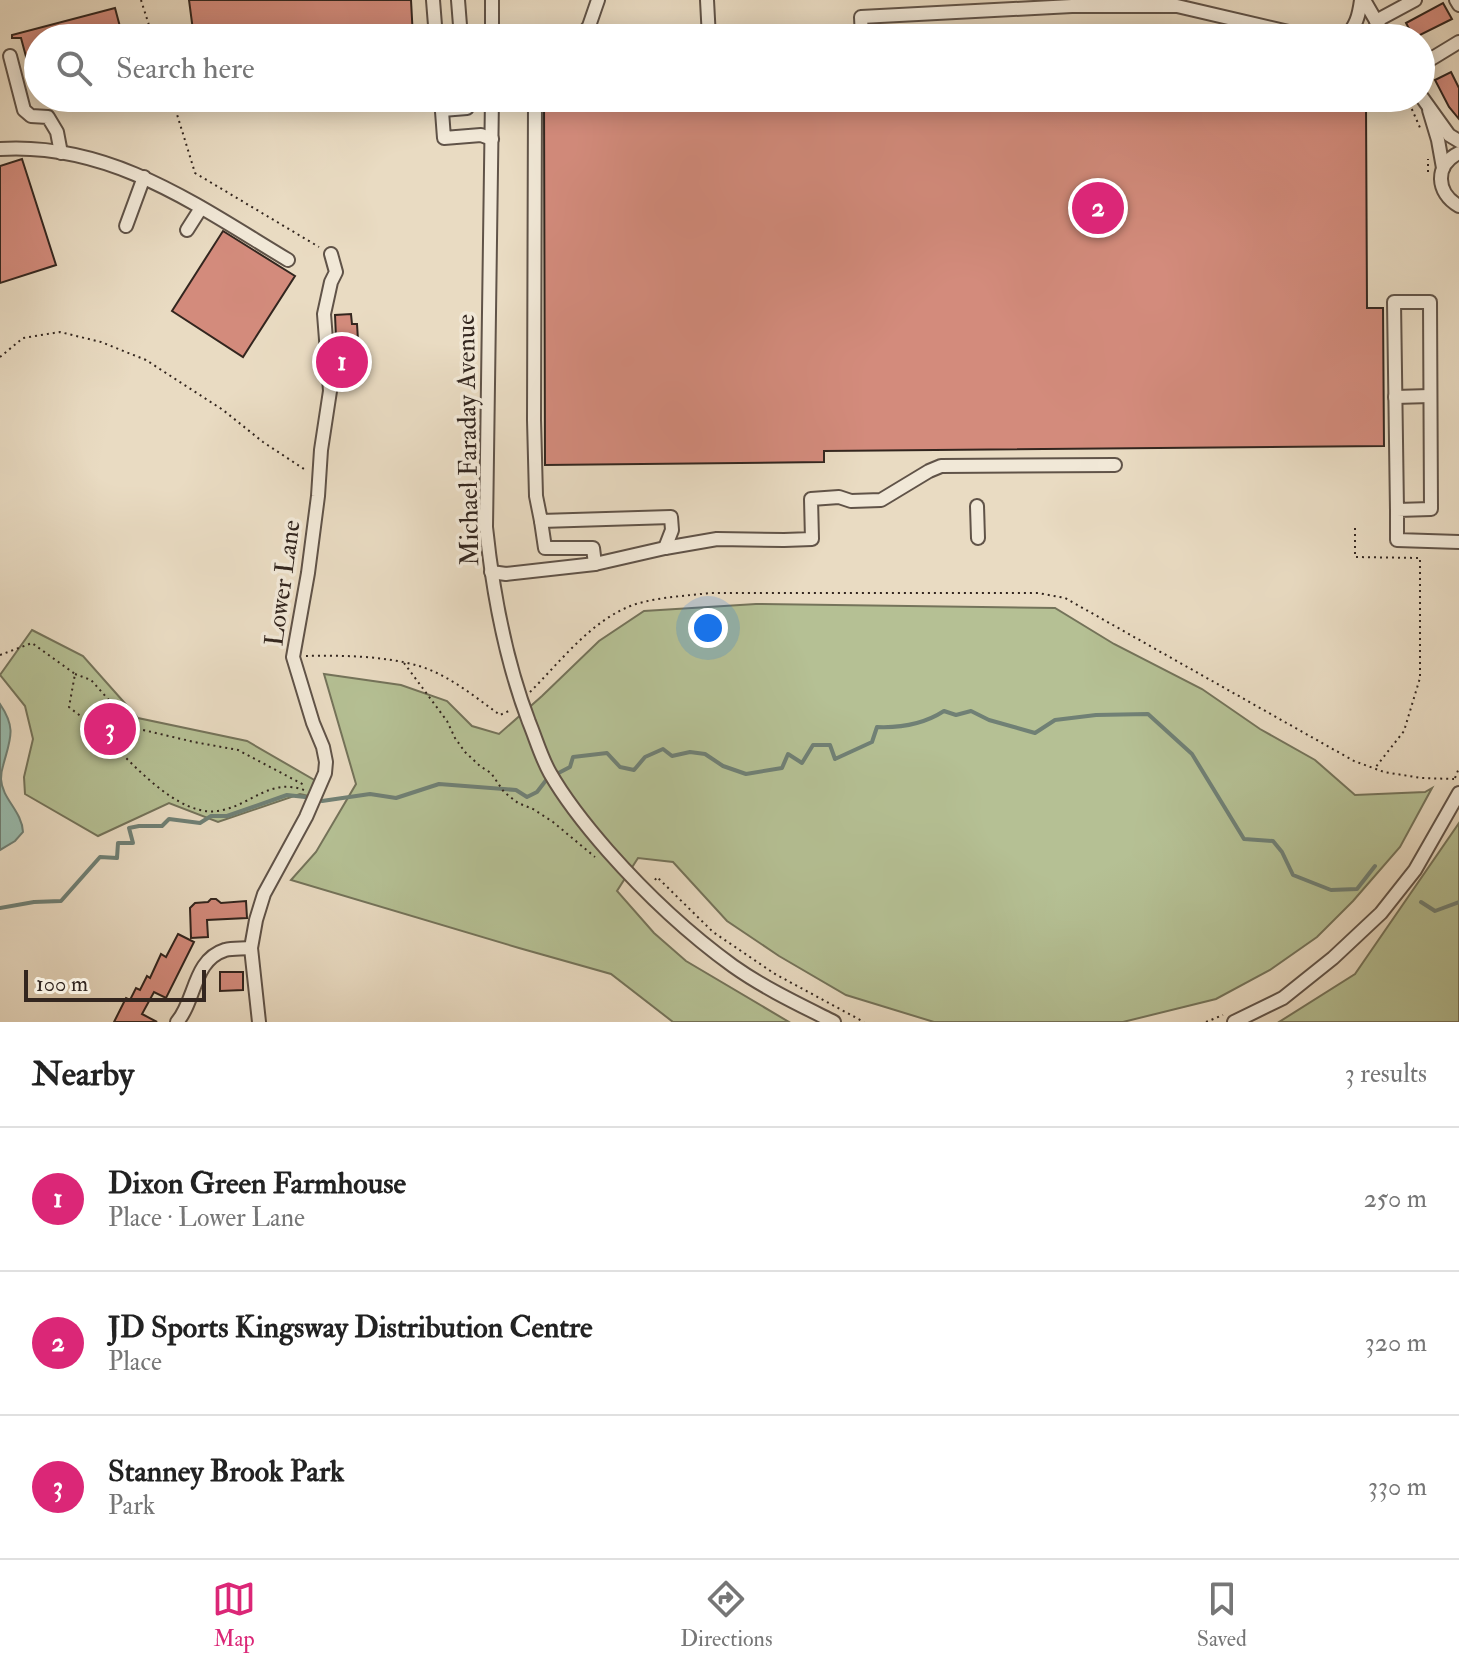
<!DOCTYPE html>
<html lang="en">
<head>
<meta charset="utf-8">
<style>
  :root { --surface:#fff; --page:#f6f6f6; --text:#222; --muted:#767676; --line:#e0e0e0; --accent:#db2777 }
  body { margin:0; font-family:"IM FELL Double Pica",serif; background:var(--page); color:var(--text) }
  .scale { position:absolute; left:24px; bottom:20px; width:182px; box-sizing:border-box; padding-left:8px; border:4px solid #33261f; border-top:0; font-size:22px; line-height:28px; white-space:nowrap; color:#33261f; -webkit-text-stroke:6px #f1e8d7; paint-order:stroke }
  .you { position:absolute; left:708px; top:628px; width:28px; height:28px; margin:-20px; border:6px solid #fff; border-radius:50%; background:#1a73e8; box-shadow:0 0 0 12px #1a73e833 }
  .badge { display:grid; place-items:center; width:52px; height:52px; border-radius:50%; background:var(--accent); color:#fff; font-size:26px; font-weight:700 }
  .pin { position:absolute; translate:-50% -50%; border:4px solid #fff; box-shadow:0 2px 8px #0006 }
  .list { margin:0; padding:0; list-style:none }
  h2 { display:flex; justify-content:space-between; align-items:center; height:104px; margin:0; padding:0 32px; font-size:34px }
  h2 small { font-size:26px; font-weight:400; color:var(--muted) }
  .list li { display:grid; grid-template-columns:52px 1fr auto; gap:24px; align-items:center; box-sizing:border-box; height:144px; padding:0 32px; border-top:2px solid var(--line) }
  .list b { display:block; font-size:30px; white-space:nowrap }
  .list p { margin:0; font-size:26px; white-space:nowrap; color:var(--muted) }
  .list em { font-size:26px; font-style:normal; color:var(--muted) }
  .icon { flex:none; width:44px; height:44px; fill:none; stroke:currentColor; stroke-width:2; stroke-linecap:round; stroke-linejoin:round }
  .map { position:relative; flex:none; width:1459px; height:1022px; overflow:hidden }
  .search { position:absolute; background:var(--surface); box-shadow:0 4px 20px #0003; left:24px; right:24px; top:24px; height:88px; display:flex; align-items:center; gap:20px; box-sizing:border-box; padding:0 28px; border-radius:44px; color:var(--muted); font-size:30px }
  .sheet { height:536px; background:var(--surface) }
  nav { display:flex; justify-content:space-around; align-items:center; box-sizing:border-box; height:112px; border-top:2px solid var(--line); background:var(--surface); font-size:22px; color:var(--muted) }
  nav a { display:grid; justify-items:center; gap:4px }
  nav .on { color:var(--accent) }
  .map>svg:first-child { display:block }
  .green { fill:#b5c094; stroke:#74735a; stroke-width:2 }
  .water { fill:#99bcae; stroke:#708075; stroke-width:2 }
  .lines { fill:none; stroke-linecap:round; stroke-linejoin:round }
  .stream { stroke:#708075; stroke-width:4 }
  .building { fill:#d38b7c; stroke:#33261f; stroke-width:2 }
  .minor-casing { stroke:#605348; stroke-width:16 }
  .path { stroke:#33261f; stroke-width:2; stroke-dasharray:2 4; stroke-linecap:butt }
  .minor { stroke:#f1e8d7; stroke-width:12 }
  .labels { text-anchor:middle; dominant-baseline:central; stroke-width:7; stroke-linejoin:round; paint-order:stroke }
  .street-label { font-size:26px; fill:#33261f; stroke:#f1e8d7 }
</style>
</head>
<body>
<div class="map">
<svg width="1459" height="1022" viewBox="0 0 1459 1022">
  <rect width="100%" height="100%" fill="#e9dbc2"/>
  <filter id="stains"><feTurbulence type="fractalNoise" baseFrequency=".0025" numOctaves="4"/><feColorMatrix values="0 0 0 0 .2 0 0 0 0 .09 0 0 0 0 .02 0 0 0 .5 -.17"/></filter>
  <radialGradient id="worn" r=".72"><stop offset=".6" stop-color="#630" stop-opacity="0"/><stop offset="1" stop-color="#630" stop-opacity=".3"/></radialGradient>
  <g class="green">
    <polygon points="756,604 1055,608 1114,644 1202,689 1260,729 1315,760 1355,795 1425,792 1432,788 1400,847 1353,901 1317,937 1270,970 1216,999 1123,1022 934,1022 846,995 779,956 727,921 673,862 638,858 617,891 654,933 686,961 789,1022 673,1022 611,974 519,948 291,880 316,852 356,784 324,674 401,685 447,701 472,726 499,734 542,696 599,641 644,611"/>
    <polygon points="32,630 83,656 138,718 247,741 316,781 313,797 300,794 218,822 169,803 98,836 25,794 24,777 33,739 25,706 0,675"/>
    <polygon points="1459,823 1459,1022 1279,1022 1355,974"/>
  </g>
  <path class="water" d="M0 704C17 729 10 739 3 766 2 769 1 775 1 779 2 799 22 811 23 832L15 841 0 850Z"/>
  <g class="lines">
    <g class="stream">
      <path d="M322 801 370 794 396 798 439 784 516 790 527 797 537 792 547 779 570 767 573 757 607 753 620 767 634 770 645 757 663 749 672 756 690 752 705 754 723 766 746 774 782 768 788 754 802 763 813 745H830L835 759 872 742 877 727C901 728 924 724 944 711L956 715 971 711 989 720 1035 733 1055 720 1096 715 1148 714 1192 754 1244 839 1273 841 1282 852 1293 875 1331 890 1357 889 1375 866"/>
      <polyline points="1421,902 1435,911 1459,902"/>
      <polyline points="0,908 34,902 61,901 100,857 117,858 118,843 133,843 129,828 139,826 162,826 169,819 200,823 211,816 227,816 287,795 305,797"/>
    </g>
  </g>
  <g class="building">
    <polygon points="189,0 411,0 413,38 194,38"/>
    <polygon points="1443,3 1452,19 1414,38 1406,23"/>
    <polygon points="115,8 123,38 38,38 38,90 35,90 21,38 12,38 12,35"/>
    <polygon points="1451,72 1459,88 1459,119 1449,107 1435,80"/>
    <polygon points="544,98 821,98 821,107 1366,103 1367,308 1383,308 1384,446 824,451 824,462 545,465"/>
    <polygon points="22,159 56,265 0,283 0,166"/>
    <polygon points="223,231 295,276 243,357 172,311"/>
    <polygon points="351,314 352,324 357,324 358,340 347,341 349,383 338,383 335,315"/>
    <polygon points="211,899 216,899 221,903 246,901 247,918 207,920 208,937 191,938 190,908 195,903 208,902"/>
    <polygon points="178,934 194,942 166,998 154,992 142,1014 157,1022 114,1022 126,998 130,1000 136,988 140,990 147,976 150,978 161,954 166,957"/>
    <polygon points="220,972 243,972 243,990 220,991"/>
  </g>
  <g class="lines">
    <defs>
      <g id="minor">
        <polyline points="433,0 436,38"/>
        <polyline points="458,0 461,38"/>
        <polyline points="492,0 492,38"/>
        <polyline points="707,0 709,38"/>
        <polyline points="1364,0 1386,38"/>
        <polyline points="1456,0 1459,5"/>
        <polyline points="1376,21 1415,0"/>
        <polyline points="580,38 589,26 598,0"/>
        <polyline points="862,38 861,17 1072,6 1177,6 1293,33 1329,38"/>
        <path d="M1345 38C1356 26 1359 16 1361 0"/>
        <polyline points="10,56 24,110 31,116 48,117 57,132 61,153"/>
        <polyline points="1431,59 1459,42"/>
        <polyline points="1421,96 1449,135 1459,141"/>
        <polyline points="441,98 444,138 481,135 492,139"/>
        <path d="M492 98 486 527C493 594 505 659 529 722 536 739 541 757 550 773 566 801 587 827 608 851 646 894 686 932 733 966 764 988 800 1005 834 1022"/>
        <polyline points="535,98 534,420 536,496 541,521 671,517 672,530 665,548"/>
        <polyline points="442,110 467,108 467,98"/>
        <polyline points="1429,110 1438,140 1443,168"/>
        <path d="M0 149C111 142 198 206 288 260"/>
        <path d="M1459 153C1434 165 1436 193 1459 206"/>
        <polyline points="126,226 144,177"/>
        <polyline points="187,230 201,208"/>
        <polyline points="1395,397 1430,396"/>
        <polyline points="977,506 978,538"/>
        <polyline points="1397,510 1431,509 1430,302 1394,302 1397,510 1397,540 1459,542"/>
        <polyline points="541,521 545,548 593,548 595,564"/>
        <polyline points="491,572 506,574 595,564 665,548 717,539 784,540 812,539 811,499 839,497 851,501 881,500 929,471 941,466 1115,465"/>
        <path d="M177 1022C196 1000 193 960 225 950 233 948 242 949 251 948"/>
        <polyline points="259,1022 251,948 256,920 264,894 306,817 325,773 326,762 323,747 313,723 293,657 308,573 318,496 321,450 330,391 324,314 331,282 336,272 331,254"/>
        <polyline points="1234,1022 1283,998 1333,958 1381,913 1415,870 1459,793"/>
      </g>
    </defs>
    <use href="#minor" class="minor-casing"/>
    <g class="path">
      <polyline points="141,0 153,38"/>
      <polyline points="172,98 195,173 319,247"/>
      <polyline points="1407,98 1421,130"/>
      <polyline points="1428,172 1428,159"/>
      <polyline points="0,357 23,338 60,332 101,342 146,360 223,410 263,442 307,471"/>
      <polyline points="1355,528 1355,557 1420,558 1420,678 1404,731 1375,768"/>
      <path d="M0 655 32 643 75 674 69 707C77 714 86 719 94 726 125 754 177 822 223 810 253 803 271 778 304 790"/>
      <path d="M306 656C341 655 386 656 419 666 449 675 475 697 500 715L511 710"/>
      <polyline points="404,663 447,721 455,738 465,752 480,766 491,773 504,792 518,803 533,809 553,822 595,857"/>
      <polyline points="75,674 91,680 117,709 139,729 194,742 238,750 306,786"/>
      <path d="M530 692C561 661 593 618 636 604 660 597 685 596 710 593H1038L1065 598 1354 761 1384 772 1421 778 1454 779"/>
      <polyline points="115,747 138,729"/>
      <polyline points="1455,778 1459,768"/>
      <polyline points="655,880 657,877 713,932 775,974 864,1022"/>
      <polyline points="1206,1022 1223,1015"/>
    </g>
    <use href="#minor" class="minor"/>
  </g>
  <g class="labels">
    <g class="street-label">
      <text transform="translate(468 440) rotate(-91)">Michael Faraday Avenue</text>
      <text transform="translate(283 583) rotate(-82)">Lower Lane</text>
    </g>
  </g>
  <rect width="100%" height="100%" filter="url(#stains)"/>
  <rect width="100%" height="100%" fill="url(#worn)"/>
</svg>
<div class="scale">100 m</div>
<div class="you"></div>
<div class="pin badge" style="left:342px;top:362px">1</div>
<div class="pin badge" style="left:1098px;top:208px">2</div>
<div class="pin badge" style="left:110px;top:729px">3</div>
<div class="search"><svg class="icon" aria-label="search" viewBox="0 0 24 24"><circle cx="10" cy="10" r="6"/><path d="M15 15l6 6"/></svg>Search here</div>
</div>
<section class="sheet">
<h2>Nearby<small>3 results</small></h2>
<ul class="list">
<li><span class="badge">1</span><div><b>Dixon Green Farmhouse</b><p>Place · Lower Lane</p></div><em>250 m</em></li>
<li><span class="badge">2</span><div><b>JD Sports Kingsway Distribution Centre</b><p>Place</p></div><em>320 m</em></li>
<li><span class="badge">3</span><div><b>Stanney Brook Park</b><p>Park</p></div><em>330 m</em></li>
</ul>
</section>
<nav>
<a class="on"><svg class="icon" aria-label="map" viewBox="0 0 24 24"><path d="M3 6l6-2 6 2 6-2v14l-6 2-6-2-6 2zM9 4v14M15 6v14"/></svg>Map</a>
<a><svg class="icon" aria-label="directions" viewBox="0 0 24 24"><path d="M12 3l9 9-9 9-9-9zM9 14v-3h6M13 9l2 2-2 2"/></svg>Directions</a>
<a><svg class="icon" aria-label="saved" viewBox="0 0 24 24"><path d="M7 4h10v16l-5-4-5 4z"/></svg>Saved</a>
</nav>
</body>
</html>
